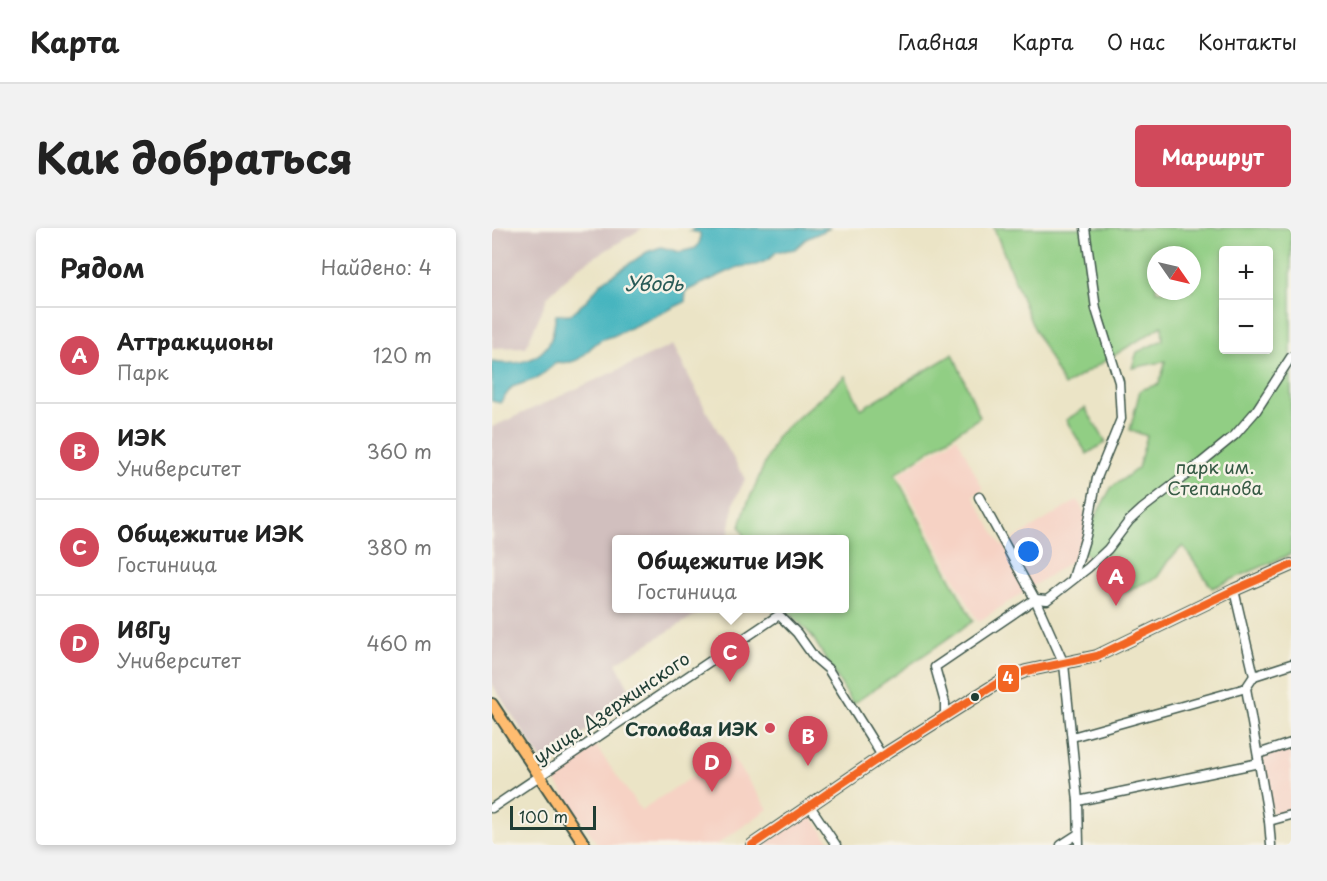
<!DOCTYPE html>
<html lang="ru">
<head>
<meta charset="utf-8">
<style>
  :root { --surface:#fff; --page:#f2f2f2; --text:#222; --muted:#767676; --line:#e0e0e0; --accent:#d1495b }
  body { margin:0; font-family:"Playpen Sans",sans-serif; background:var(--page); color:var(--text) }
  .controls { position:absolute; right:18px; top:18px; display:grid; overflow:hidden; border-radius:6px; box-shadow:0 3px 9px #0003 }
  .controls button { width:54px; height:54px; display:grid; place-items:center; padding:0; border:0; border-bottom:2px solid var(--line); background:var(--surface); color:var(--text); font:30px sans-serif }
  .compass { position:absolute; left:655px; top:18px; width:54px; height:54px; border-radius:50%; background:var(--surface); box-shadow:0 3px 9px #0003; rotate:124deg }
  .scale { position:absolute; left:18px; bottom:15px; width:86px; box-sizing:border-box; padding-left:6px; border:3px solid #1f3d34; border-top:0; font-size:16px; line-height:21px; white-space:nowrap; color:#1f3d34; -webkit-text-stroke:4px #f7f3e8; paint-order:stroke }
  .you { position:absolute; left:537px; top:324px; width:21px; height:21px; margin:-15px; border:4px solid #fff; border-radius:50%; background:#1a73e8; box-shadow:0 0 0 9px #1a73e833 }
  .badge { display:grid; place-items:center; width:39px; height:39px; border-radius:50%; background:var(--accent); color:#fff; font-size:20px; font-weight:700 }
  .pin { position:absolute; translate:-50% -50px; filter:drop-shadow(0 2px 3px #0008) }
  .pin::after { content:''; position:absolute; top:32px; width:21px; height:18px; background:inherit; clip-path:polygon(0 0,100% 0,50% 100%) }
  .popup { position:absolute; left:120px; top:307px; width:237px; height:78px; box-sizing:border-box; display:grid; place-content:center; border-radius:6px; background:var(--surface); filter:drop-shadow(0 2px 4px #0005); font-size:20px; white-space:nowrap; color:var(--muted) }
  .popup b { font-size:22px; color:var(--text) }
  .popup::after { content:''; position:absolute; left:50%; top:100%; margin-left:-12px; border:12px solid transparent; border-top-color:var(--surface) }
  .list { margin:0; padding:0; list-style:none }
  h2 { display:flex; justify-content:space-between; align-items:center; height:78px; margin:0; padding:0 24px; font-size:26px }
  h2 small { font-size:20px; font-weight:400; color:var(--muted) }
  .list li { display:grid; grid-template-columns:39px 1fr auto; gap:18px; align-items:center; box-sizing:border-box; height:96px; padding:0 24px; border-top:2px solid var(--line) }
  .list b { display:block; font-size:22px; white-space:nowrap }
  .list p { margin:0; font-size:20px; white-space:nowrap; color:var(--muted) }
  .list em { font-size:20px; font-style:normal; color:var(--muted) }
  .map { position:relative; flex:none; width:799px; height:617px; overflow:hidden; border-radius:6px }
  header { display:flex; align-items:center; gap:36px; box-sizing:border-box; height:84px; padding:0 30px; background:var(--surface); border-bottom:2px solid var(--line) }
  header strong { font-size:28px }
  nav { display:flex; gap:33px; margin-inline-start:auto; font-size:21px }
  .intro { display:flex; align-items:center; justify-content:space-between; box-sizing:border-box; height:144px; padding:0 36px }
  h1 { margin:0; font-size:42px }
  .button { padding:15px 27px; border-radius:6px; background:var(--accent); color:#fff; font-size:21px; font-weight:700 }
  main { display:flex; gap:36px; padding:0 36px }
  aside { flex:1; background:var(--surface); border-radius:6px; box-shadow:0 3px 9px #0003 }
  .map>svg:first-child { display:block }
  .built { fill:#f6d2c4 }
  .industrial { fill:#d1bfbe }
  .green { fill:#91ce84; stroke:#58865c; stroke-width:1.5; fill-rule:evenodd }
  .water { fill:#46b5bf; stroke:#32797a; stroke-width:1.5 }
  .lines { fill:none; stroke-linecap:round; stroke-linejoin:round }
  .minor-casing { stroke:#3e564a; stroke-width:11 }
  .major-casing { stroke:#3e564a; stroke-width:14 }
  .minor { stroke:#fff; stroke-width:8 }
  .major { stroke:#febc70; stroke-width:10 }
  .bus-1-casing { stroke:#f7f3e8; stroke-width:12 }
  .bus-1 { stroke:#f26522; stroke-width:8 }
  .bus-dot { fill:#1f3d34; stroke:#f7f3e8; stroke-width:2 }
  .poi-dot { fill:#d1495b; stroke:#f7f3e8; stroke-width:2 }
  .labels { text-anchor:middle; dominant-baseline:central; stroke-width:5; stroke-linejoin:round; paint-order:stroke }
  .park-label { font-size:18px; fill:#365a44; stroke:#f7f3e8 }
  .street-label { font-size:18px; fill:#1f3d34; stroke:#f7f3e8 }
  .poi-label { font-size:18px; font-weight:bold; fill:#1f3d34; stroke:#f7f3e8; text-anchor:end }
  .water-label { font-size:20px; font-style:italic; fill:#295b57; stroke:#f7f3e8 }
  .line-badge { stroke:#f7f3e8; stroke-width:2 }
  .badge-label { font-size:16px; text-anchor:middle; font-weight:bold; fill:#fff }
</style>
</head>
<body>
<header>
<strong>Карта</strong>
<nav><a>Главная</a><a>Карта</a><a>О нас</a><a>Контакты</a></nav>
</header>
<div class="intro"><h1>Как добраться</h1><a class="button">Маршрут</a></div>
<main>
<aside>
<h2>Рядом<small>Найдено: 4</small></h2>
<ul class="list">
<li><span class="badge">A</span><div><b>Аттракционы</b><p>Парк</p></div><em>120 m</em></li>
<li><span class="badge">B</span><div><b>ИЭК</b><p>Университет</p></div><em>360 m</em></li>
<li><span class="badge">C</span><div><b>Общежитие ИЭК</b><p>Гостиница</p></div><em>380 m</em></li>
<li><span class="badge">D</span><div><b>ИвГу</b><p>Университет</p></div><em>460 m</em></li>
</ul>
</aside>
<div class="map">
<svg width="799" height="617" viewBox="0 0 799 617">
  <rect width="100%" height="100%" fill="#f7f3e8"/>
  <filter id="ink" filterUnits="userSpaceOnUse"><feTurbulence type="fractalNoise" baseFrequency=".0167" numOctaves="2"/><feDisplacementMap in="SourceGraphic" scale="12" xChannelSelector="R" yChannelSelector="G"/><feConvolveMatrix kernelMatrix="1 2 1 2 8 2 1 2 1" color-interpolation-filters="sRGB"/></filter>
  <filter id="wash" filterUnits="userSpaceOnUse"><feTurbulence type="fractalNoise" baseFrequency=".008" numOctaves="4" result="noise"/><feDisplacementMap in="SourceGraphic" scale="24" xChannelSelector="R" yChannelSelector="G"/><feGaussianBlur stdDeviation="1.35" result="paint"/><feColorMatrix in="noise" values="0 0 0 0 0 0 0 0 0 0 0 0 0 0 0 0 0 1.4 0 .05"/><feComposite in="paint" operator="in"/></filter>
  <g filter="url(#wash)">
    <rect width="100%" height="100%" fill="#ebe4c6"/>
    <g class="built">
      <polygon points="465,209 491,261 481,268 510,318 586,272 597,295 587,328 486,394 407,246"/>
      <polygon points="103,517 149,582 237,525 276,581 224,617 106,617 60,548"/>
      <polygon points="799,519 799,583 781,589 770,527"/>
      <polygon points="317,584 340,617 271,617"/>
    </g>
    <g class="industrial">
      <polygon points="0,0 151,0 86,39 56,68 34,119 0,120"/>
      <polygon points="181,117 215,184 253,251 242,274 236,311 124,312 124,380 213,381 124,435 142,471 50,533 0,456 0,199"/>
    </g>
    <g class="green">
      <path d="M502 0H799V326L720 360 691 318 676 333 665 350 621 368 604 341 605 339 602 332 591 324 601 293 619 260 646 240 655 208 638 202 648 162 667 156 674 133 640 140 645 124 671 112 670 98 572 158 539 94ZM732 22H776V122H732ZM664 27H700V63H664Z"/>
      <polygon points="461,126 488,189 403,246 481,393 361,476 320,408 294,381 352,380 352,312 254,311 248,299 253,281 285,208 353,148 369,181"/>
      <polygon points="593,180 614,214 595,226 574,192"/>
    </g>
    <path class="water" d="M204 0H338L314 11 303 21 284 24 276 32 264 37 246 39 194 63 193 74 121 108C92 113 97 139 65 134L46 150 20 159 8 175 0 173V134C22 138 49 134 59 111 62 104 62 94 64 87L79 86 93 74 110 54 155 24 169 19 188 24 204 20 208 13V5L198 3Z"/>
  </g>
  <g filter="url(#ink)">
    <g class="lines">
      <defs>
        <g id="minor">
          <polyline points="487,269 543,371 572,436 586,573 587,617"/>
          <polyline points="581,350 594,308 605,250 629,191 627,154 604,81 593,0"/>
          <polyline points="742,362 762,448 754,460 777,593 779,617"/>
          <polyline points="762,448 799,436"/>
          <polyline points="453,487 453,475 443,439 543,371 555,372 596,340 616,321 637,293 650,281 694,247 743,207 764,183 799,129"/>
          <polyline points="580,509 754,460"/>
          <polyline points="766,526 799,515"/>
          <polyline points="586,573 767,535"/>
          <polyline points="318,578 344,617"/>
          <polyline points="0,580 287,387 305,405 322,429 336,441 390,528"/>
          <polyline points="777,593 799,587"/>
          <polyline points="569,617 586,606"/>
        </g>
        <g id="major">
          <polyline points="0,476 93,617"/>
          <polyline points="260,617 396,524 509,453 534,443 605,428 742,362 799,337"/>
        </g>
      </defs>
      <use href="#minor" class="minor-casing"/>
      <use href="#major" class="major-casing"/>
      <use href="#minor" class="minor"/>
      <use href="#major" class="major"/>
      <defs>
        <polyline id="bus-1" points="260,617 396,524 509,453 534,443 605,428 742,362 799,337"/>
      </defs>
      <use href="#bus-1" class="bus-1-casing"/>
      <use href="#bus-1" class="bus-1"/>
    </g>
  </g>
  <circle class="bus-dot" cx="483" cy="469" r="5"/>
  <circle class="poi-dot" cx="278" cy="500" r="6"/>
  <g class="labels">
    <g class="park-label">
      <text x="723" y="238">парк им.<tspan x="723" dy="21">Степанова</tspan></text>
    </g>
    <g class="street-label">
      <text transform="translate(119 479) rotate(-34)">улица Дзержинского</text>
    </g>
    <g class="poi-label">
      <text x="266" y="500">Столовая ИЭК</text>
    </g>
    <g class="water-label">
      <text x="162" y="55">Уводь</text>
    </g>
  </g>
  <rect class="line-badge" x="505" y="436" width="23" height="29" rx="6" fill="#f26522"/>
  <g class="badge-label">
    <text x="516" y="456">4</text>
  </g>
</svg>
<div class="controls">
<button>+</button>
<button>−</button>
</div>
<svg class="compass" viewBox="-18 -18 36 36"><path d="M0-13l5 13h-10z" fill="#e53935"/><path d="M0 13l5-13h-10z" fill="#767676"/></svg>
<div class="scale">100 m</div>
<div class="you"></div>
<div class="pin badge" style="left:624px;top:378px">A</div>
<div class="pin badge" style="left:316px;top:538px">B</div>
<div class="pin badge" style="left:238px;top:454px">C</div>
<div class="popup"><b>Общежитие ИЭК</b>Гостиница</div>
<div class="pin badge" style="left:220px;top:564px">D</div>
</div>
</main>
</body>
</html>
